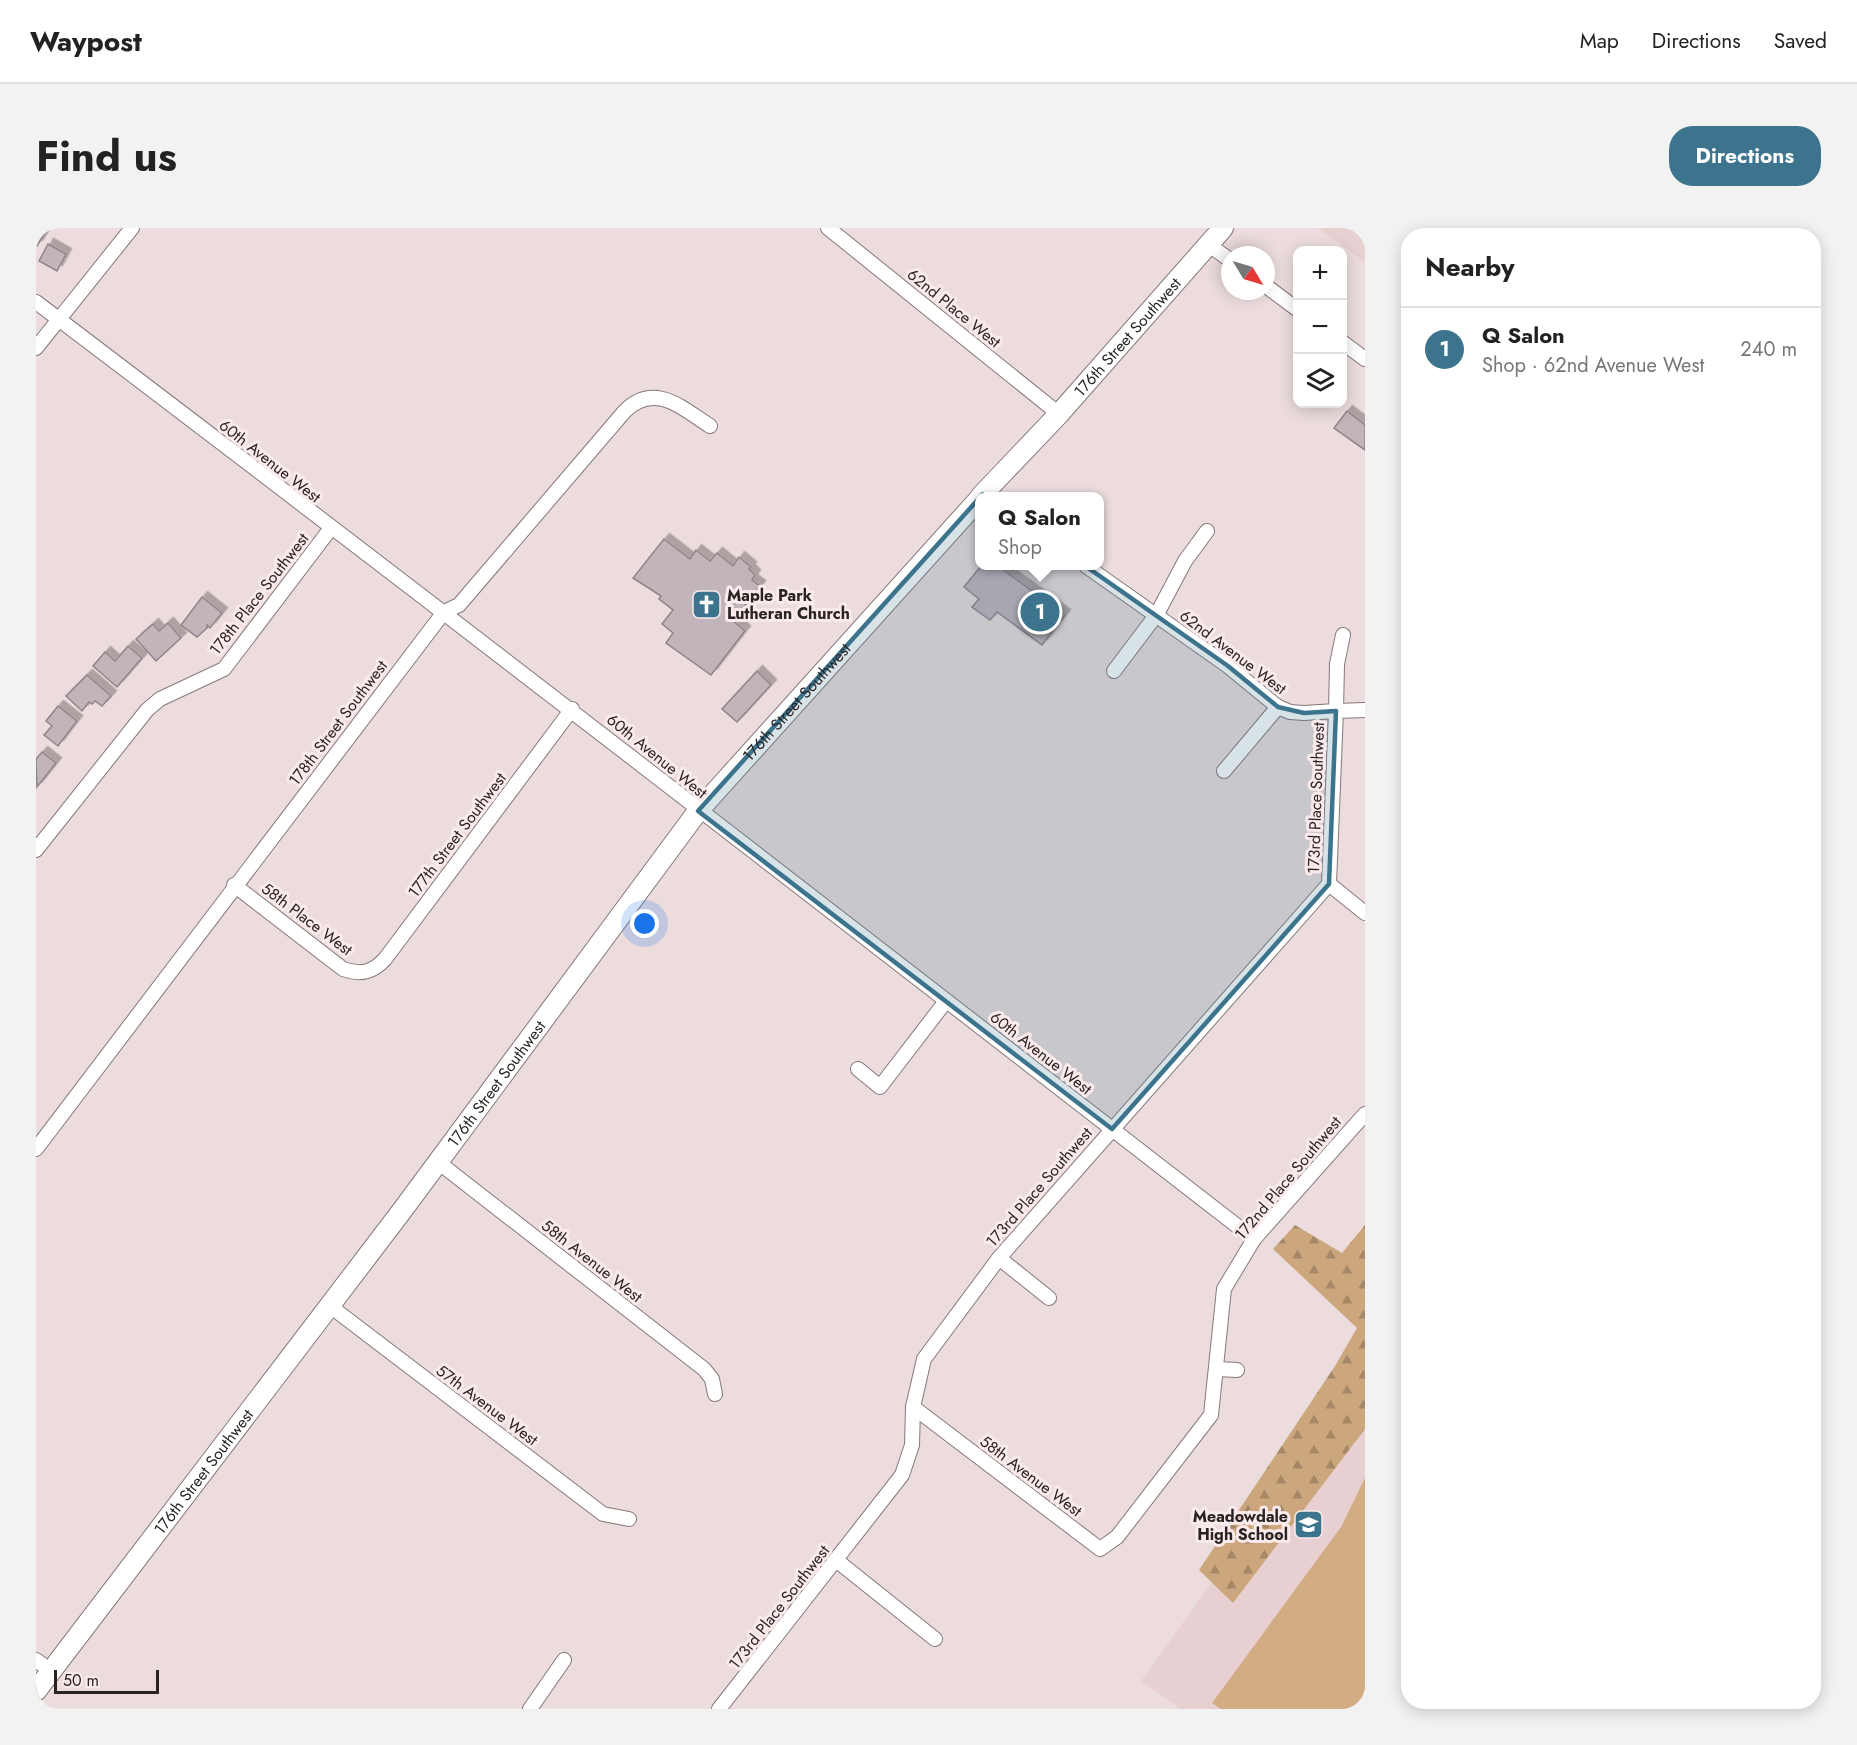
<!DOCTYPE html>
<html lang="en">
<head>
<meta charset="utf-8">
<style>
  :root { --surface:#fff; --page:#f2f2f2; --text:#222; --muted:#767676; --line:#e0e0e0; --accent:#3c748e }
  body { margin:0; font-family:Jost,sans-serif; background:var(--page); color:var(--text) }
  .controls { position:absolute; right:18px; top:18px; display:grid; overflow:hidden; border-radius:12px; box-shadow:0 3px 15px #0003 }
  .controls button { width:54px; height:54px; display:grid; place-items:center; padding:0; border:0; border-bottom:2px solid var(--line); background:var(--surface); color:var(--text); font:30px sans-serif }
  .compass { position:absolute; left:1185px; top:18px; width:54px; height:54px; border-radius:50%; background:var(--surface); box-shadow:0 3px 15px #0003; rotate:128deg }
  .scale { position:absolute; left:18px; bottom:15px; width:105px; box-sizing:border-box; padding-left:6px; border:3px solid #292324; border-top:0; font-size:16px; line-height:21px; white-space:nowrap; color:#292324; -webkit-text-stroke:4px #faeaeb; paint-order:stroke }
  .you { position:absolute; left:609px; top:696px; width:21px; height:21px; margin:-15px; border:4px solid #fff; border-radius:50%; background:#1a73e8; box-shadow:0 0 0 9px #1a73e833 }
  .badge { display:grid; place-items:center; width:39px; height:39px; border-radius:50%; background:var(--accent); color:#fff; font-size:20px; font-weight:700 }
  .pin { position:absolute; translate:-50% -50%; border:3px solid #fff; box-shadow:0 2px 6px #0006 }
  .popup { position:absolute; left:939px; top:264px; width:129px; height:78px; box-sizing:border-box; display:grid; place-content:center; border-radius:12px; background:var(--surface); filter:drop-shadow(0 2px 4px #0005); font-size:20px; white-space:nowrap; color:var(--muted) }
  .popup b { font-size:22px; color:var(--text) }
  .popup::after { content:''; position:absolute; left:50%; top:100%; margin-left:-12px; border:12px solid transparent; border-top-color:var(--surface) }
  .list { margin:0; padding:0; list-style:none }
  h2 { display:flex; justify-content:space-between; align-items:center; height:78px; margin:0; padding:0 24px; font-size:26px }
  h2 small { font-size:20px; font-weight:400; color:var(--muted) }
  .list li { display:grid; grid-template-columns:39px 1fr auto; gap:18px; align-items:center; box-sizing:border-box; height:84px; padding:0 24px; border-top:2px solid var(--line) }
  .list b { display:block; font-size:22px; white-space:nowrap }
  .list p { margin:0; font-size:20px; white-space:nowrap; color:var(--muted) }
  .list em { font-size:20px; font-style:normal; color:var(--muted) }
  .icon { flex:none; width:33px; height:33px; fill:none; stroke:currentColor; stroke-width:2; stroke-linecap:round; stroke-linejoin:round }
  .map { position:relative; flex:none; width:1329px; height:1481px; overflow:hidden; border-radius:24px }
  header { display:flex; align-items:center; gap:36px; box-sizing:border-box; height:84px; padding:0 30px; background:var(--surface); border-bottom:2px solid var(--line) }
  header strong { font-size:28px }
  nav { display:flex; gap:33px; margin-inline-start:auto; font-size:21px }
  .intro { display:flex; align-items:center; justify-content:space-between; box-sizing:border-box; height:144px; padding:0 36px }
  h1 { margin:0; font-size:42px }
  .button { padding:15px 27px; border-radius:24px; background:var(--accent); color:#fff; font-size:21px; font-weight:700 }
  main { display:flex; gap:36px; padding:0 36px }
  aside { flex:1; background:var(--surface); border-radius:24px; box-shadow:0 3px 15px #0003 }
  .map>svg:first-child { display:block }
  .built { fill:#e8cfd1 }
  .forest { fill:url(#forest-firs) }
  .garden { fill:#d2ad84 }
  .building { fill:#c1b4bb; stroke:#90848a; stroke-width:1.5; filter:url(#shadow) }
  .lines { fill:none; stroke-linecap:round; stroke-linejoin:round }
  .street-casing { stroke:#867879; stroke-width:16 }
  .secondary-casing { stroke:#867879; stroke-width:22 }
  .street { stroke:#fff; stroke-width:14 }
  .secondary { stroke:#fff; stroke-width:20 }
  .marked { fill:#3c748e; fill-opacity:0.2; stroke:#3c748e; stroke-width:4.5; stroke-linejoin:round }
  .labels { text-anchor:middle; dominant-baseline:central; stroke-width:6; stroke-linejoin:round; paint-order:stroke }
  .street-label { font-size:16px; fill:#292324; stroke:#faeaeb }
  .poi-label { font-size:16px; font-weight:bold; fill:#292324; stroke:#faeaeb; text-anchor:start }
</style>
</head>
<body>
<header>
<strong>Waypost</strong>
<nav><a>Map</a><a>Directions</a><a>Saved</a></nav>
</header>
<div class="intro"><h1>Find us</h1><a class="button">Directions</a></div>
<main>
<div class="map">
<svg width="1329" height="1481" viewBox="0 0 1329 1481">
  <defs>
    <pattern id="forest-firs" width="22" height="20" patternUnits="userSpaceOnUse" patternTransform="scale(1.5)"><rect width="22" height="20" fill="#cca77d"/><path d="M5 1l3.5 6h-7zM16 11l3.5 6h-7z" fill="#a68866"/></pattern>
    <filter id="shadow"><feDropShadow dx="5.5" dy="-5.5" stdDeviation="0" flood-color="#0004"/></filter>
  </defs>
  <rect width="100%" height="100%" fill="#ecdcdd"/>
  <g class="built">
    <polygon points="1282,0 1329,0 1329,34"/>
    <polygon points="1329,1141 1329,1481 1145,1481 1105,1453"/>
  </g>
  <polygon class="forest" points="1259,997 1306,1025 1329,997 1329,1201 1197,1375 1163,1342 1299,1138 1321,1100 1237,1021"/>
  <polygon class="garden" points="1329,1250 1329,1481 1185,1481 1176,1475 1305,1299"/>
  <g class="building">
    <polygon points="0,0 9,5 1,18 0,18"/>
    <polygon points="12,16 30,26 21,43 3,33"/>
    <polygon points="1311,183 1329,197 1329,222 1298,200"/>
    <polygon points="628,311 654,331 660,322 674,333 681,325 697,338 703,329 715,339 713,341 719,347 716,352 724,358 697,393 709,403 675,447 630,415 637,405 626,396 637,382 623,371 625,368 597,350"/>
    <polygon points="945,338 962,338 1029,387 1006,417 961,384 954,392 936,379 943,371 928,359"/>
    <polygon points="166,369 186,385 174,400 171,397 171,400 161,409 145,397"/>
    <polygon points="132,395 145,410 120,433 100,411 117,396 123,403"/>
    <polygon points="92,418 106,430 81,459 57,438 69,424 79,433"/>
    <polygon points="721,443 735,457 701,494 686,481"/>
    <polygon points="51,447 75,468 66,478 59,473 56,476 53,474 46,483 30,468"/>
    <polygon points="22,478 41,493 22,518 8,507 16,498 10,493"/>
    <polygon points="6,524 20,535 1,559 0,531"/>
  </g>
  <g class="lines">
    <defs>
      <g id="street">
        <polyline points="792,0 1023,186"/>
        <polyline points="1173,17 1194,32"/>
        <polyline points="1230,58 1262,82"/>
        <path d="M0 74C408 383 813 697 1218 1011"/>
        <polyline points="1306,114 1329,131"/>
        <polyline points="0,120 96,0"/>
        <polyline points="1050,338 1192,438 1242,479 1254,484 1268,485 1300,483 1301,436 1307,407"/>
        <polyline points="1078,443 1121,386 1149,333 1171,303"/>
        <polyline points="1188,543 1242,479"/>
        <polyline points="0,622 111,482 124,471 188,441 295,300"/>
        <polyline points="1293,656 1329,685"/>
        <path d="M198 657 307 741C325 747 336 745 349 731L536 481"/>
        <polyline points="822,841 844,859 910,773"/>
        <path d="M0 921 408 384 423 377 588 184C618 153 646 180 674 198"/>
        <polyline points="402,934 668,1141 676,1151 679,1166"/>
        <polyline points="963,1030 1013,1070"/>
        <polyline points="294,1078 567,1286 593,1291"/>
        <polyline points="1181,1141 1201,1142"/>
        <polyline points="877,1179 1064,1321 1081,1309 1175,1187 1188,1061 1218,1011 1329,886"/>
        <polyline points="800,1332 899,1411"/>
        <polyline points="0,1432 15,1443"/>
        <polyline points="494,1481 528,1432"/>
        <polyline points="683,1481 866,1247 876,1217 877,1179 888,1131 963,1030 1293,656 1300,483 1329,482"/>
      </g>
      <g id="secondary">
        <path id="s1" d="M945 268 1023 186 1187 0"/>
        <path id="s2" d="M0 1463 365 984 662 583 944 270"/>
      </g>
    </defs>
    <use href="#street" class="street-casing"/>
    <use href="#secondary" class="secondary-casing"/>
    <use href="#street" class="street"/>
    <use href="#secondary" class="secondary"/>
  </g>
  <path class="marked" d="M947 266 1192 438 1242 479 1268 485 1300 483 1293 656 1076 901 662 583Z"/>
  <defs>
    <symbol id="church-square" viewBox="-11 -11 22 22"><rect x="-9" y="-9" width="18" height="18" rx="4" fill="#3c748e" stroke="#faeaeb"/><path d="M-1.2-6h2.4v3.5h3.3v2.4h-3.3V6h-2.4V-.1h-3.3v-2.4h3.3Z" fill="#fff"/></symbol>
    <symbol id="school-square" viewBox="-11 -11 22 22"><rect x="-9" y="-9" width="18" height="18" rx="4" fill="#3c748e" stroke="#faeaeb"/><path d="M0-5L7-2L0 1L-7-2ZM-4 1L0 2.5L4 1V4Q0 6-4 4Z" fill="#fff"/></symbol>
  </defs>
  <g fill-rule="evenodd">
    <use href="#church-square" x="654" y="360" width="33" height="33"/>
    <use href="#school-square" x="1256" y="1280" width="33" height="33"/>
  </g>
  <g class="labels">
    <g class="street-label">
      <text transform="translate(918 80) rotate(39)">62nd Place West</text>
      <text stroke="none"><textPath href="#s1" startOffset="216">176th Street Southwest</textPath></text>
      <text transform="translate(234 233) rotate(38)">60th Avenue West</text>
      <text transform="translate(223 366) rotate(-52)">178th Place Southwest</text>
      <text transform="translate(1197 424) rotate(37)">62nd Avenue West</text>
      <text stroke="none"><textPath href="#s2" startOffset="1248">176th Street Southwest</textPath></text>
      <text transform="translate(302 495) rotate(-53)">178th Street Southwest</text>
      <text transform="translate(621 528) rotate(39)">60th Avenue West</text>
      <text transform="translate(1280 570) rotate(-88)">173rd Place Southwest</text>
      <text transform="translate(421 607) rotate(-53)">177th Street Southwest</text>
      <text transform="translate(271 691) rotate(37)">58th Place West</text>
      <text transform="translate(1005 825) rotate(38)">60th Avenue West</text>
      <text stroke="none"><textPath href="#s2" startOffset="762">176th Street Southwest</textPath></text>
      <text transform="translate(1252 950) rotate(-50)">172nd Place Southwest</text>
      <text transform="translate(1003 959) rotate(-49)">173rd Place Southwest</text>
      <text transform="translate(556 1033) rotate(38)">58th Avenue West</text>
      <text transform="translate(451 1177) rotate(37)">57th Avenue West</text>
      <text stroke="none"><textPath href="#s2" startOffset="276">176th Street Southwest</textPath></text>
      <text transform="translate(995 1248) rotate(37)">58th Avenue West</text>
      <text transform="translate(743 1379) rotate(-52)">173rd Place Southwest</text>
    </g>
    <g class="poi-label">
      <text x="691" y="367">Maple Park<tspan x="691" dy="18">Lutheran Church</tspan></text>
      <text x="1252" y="1288" text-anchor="end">Meadowdale<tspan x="1252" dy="18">High School</tspan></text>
    </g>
  </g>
</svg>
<div class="controls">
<button>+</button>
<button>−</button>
<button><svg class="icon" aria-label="layers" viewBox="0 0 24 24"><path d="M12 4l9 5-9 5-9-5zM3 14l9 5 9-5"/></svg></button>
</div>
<svg class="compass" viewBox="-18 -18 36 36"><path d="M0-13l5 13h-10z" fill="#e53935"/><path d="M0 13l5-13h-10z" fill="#767676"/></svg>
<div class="scale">50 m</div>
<div class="you"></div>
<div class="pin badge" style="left:1004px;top:384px">1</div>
<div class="popup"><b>Q Salon</b>Shop</div>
</div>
<aside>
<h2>Nearby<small></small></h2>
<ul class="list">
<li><span class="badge">1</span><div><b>Q Salon</b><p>Shop · 62nd Avenue West</p></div><em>240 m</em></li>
</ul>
</aside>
</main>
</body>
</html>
